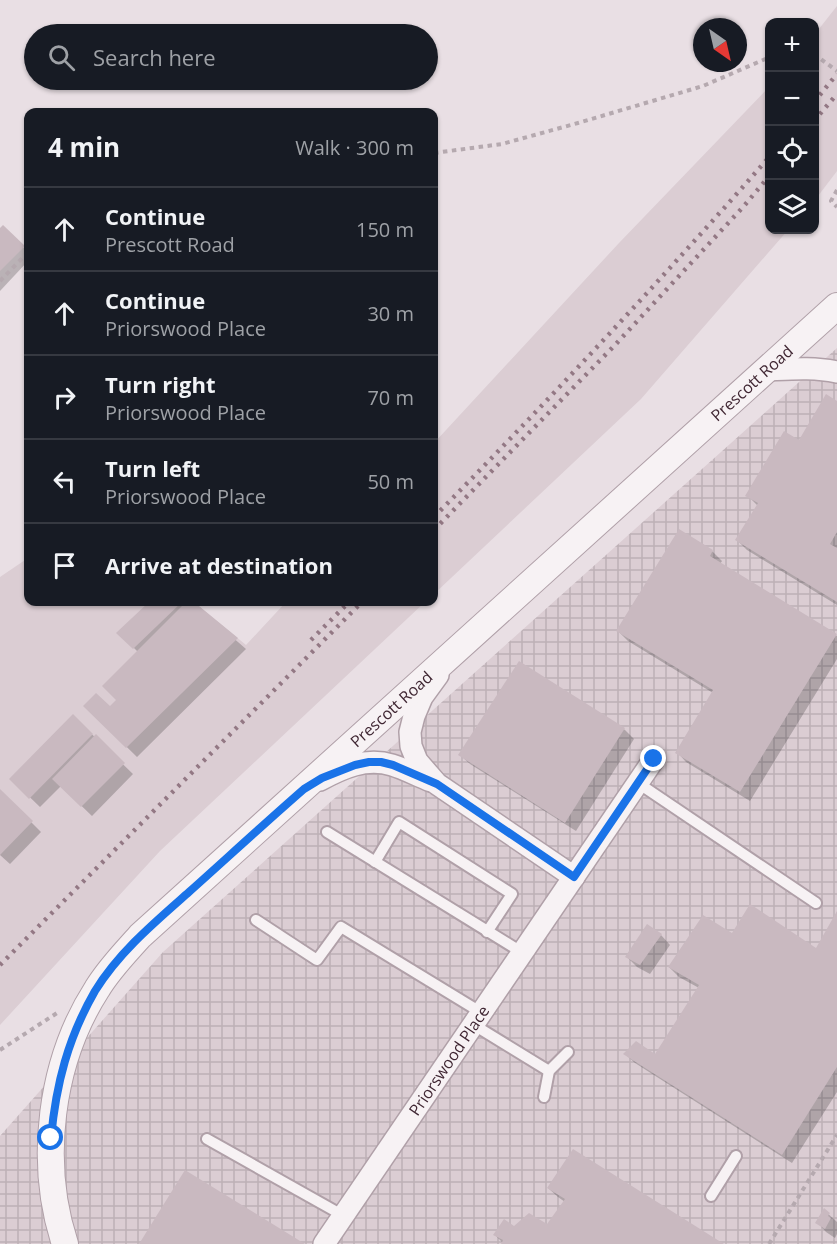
<!DOCTYPE html>
<html lang="en">
<head>
<meta charset="utf-8">
<style>
  :root { --surface:#171b24; --page:#20242c; --text:#f1f3f6; --muted:#9ea1a6; --line:#363941 }
  body { margin:0; font-family:"Open Sans",sans-serif; background:var(--page); color:var(--text) }
  .controls { position:absolute; right:18px; top:18px; display:grid; overflow:hidden; border-radius:12px; box-shadow:0 2px 4px #0004 }
  .controls button { width:54px; height:54px; display:grid; place-items:center; padding:0; border:0; border-bottom:2px solid var(--line); background:var(--surface); color:var(--text); font:30px sans-serif }
  .compass { position:absolute; left:693px; top:18px; width:54px; height:54px; border-radius:50%; background:var(--surface); box-shadow:0 2px 4px #0004; rotate:146deg }
  .stop { position:absolute; width:18px; height:18px; margin:-14px; border:4px solid #1a73e8; border-radius:50%; background:#fff }
  .stop.end { background:#1a73e8; border-color:#fff; box-shadow:0 2px 6px #0008 }
  .list { margin:0; padding:0; list-style:none }
  h2 { display:flex; justify-content:space-between; align-items:center; height:78px; margin:0; padding:0 24px; font-size:26px }
  h2 small { font-size:20px; font-weight:400; color:var(--muted) }
  .list li { display:grid; grid-template-columns:39px 1fr auto; gap:18px; align-items:center; box-sizing:border-box; height:84px; padding:0 24px; border-top:2px solid var(--line) }
  .list b { display:block; font-size:22px; white-space:nowrap }
  .list p { margin:0; font-size:20px; white-space:nowrap; color:var(--muted) }
  .list em { font-size:20px; font-style:normal; color:var(--muted) }
  .icon { flex:none; width:33px; height:33px; fill:none; stroke:currentColor; stroke-width:2; stroke-linecap:round; stroke-linejoin:round }
  .map { position:relative; flex:none; width:837px; height:1244px; overflow:hidden }
  .search { position:absolute; background:var(--surface); box-shadow:0 2px 4px #0004; left:24px; top:24px; width:414px; height:66px; display:flex; align-items:center; gap:15px; box-sizing:border-box; padding:0 21px; border-radius:33px; color:var(--muted); font-size:22px }
  .panel { position:absolute; background:var(--surface); box-shadow:0 2px 4px #0004; left:24px; top:108px; width:414px; height:498px; border-radius:12px }
  .map>svg:first-child { display:block }
  .built { fill:#dbcdd3 }
  .industrial { fill:url(#industrial-grid) }
  .shadow { fill:#0003 }
  .building { fill:#c9b9c0 }
  .lines { fill:none; stroke-linecap:round; stroke-linejoin:round }
  .service-casing { stroke:#b0a0a8; stroke-width:14 }
  .minor-casing { stroke:#b0a0a8; stroke-width:24 }
  .tertiary-casing { stroke:#b0a0a8; stroke-width:28 }
  .path { stroke:#b5a9af; stroke-width:4; stroke-dasharray:4.5 4.5; stroke-linecap:butt }
  .service { stroke:#f7f2f4; stroke-width:10 }
  .minor { stroke:#f7f2f4; stroke-width:21 }
  .tertiary { stroke:#f7f2f4; stroke-width:26 }
  .rail { stroke:#937884; stroke-width:4.5; stroke-dasharray:3 6; stroke-linecap:butt }
  .route { stroke:#1a73e8; stroke-width:8 }
  .labels { text-anchor:middle; dominant-baseline:central; stroke-width:6; stroke-linejoin:round; paint-order:stroke }
  .street-label { font-size:16px; fill:#402733; stroke:#f6eff2 }
</style>
</head>
<body>
<div class="map">
<svg width="837" height="1244" viewBox="0 0 837 1244">
  <defs>
    <pattern id="industrial-grid" width="8" height="8" patternUnits="userSpaceOnUse" patternTransform="scale(1.5)"><rect width="8" height="8" fill="#dbcdd3"/><path d="M0 4h8M4 0v8" fill="none" stroke="#bdb0b6"/></pattern>
  </defs>
  <rect width="100%" height="100%" fill="#e9dfe4"/>
  <g class="built">
    <polygon points="837,6 837,171 815,200 815,34"/>
    <polygon points="769,87 770,230 788,230 641,399 434,594 434,443 619,243"/>
    <polygon points="28,558 28,602 194,602 246,645 286,602 425,602 160,851 0,1025 0,577"/>
  </g>
  <polygon class="industrial" points="837,348 837,1244 0,1244 0,1136 163,952"/>
  <g class="shadow">
    <polygon points="3,227 28,252 28,261 0,291 0,230"/>
    <polygon points="837,403 837,605 747,550 737,540 758,506 747,495"/>
    <polygon points="680,531 712,551 722,561 720,564 837,636 837,659 750,801 686,762 677,752 713,693 628,641 618,631"/>
    <polygon points="151,602 192,602 246,649 137,757 85,706 110,708 118,700 138,652 119,633"/>
    <polygon points="519,663 625,730 634,739 576,831 470,764 460,755"/>
    <polygon points="73,716 133,774 92,816 61,786 40,807 11,779"/>
    <polygon points="0,791 41,832 10,864 0,855"/>
    <polygon points="837,914 837,1092 792,1163 635,1063 625,1054 655,1056 699,988 679,977 669,967 732,935 816,950"/>
    <polygon points="661,935 670,945 650,974 637,967 627,957"/>
    <polygon points="548,1188 721,1244 503,1244 503,1243 495,1235 514,1228 548,1226 565,1202 558,1197"/>
    <polygon points="824,1210 837,1222 837,1234 835,1238 826,1232 817,1222"/>
  </g>
  <g class="building">
    <polygon points="3,225 25,246 0,271 0,228"/>
    <polygon points="826,394 837,401 837,532 830,544 837,548 837,602 735,540 758,503 745,496 784,431 799,440"/>
    <polygon points="679,529 713,550 710,556 837,634 740,792 675,753 713,690 616,631"/>
    <polygon points="149,602 182,602 133,649 116,633"/>
    <polygon points="186,602 194,602 238,638 126,748 83,706 96,693 110,706 116,700 102,686"/>
    <polygon points="519,661 625,728 565,823 458,755"/>
    <polygon points="73,714 93,734 29,799 9,779"/>
    <polygon points="96,734 125,763 81,807 52,779"/>
    <polygon points="0,789 33,821 0,855"/>
    <polygon points="750,904 816,948 837,911 837,1067 782,1155 623,1054 636,1041 655,1054 699,985 668,967 703,915 732,933"/>
    <polygon points="647,924 662,934 640,965 625,957"/>
    <polygon points="573,1149 724,1244 501,1244 503,1240 493,1235 504,1219 514,1226 529,1213 547,1224 565,1199 547,1188"/>
    <polygon points="185,1170 305,1244 139,1244"/>
    <polygon points="824,1208 830,1213 828,1216 831,1218 825,1229 815,1223"/>
  </g>
  <g class="lines">
    <defs>
      <g id="service">
        <polyline points="638,783 816,903"/>
        <polyline points="327,832 523,953"/>
        <polyline points="375,862 399,822 512,894 487,932"/>
        <polyline points="256,920 317,960 341,927 482,1013"/>
        <polyline points="474,1025 549,1071"/>
        <polyline points="544,1097 549,1071 568,1052"/>
        <polyline points="207,1139 344,1216"/>
        <polyline points="711,1196 736,1156"/>
      </g>
      <g id="minor">
        <path d="M767 370C791 369 814 367 837 372"/>
        <polyline points="438,675 422,697 414,716 410,732 411,746 417,761 437,784 574,877"/>
        <path d="M320 780C342 768 366 757 392 765 405 769 418 776 431 781"/>
        <path id="s1" d="M324 1244 654 759"/>
      </g>
      <g id="tertiary">
        <path id="s2" d="M65 1244C38 1162 50 1062 97 989 109 969 125 953 140 936L837 306"/>
      </g>
    </defs>
    <use href="#service" class="service-casing"/>
    <use href="#minor" class="minor-casing"/>
    <use href="#tertiary" class="tertiary-casing"/>
    <g class="path">
      <polyline points="814,54 837,71"/>
      <polyline points="434,153 502,144 578,123 703,86 770,57"/>
      <polyline points="837,190 831,201 837,207"/>
      <polyline points="0,281 28,252"/>
      <polyline points="0,1050 57,1013"/>
      <polyline points="769,1244 837,1135"/>
    </g>
    <use href="#service" class="service"/>
    <use href="#minor" class="minor"/>
    <use href="#tertiary" class="tertiary"/>
    <g class="rail">
      <polyline points="814,102 837,74"/>
      <polyline points="814,121 837,94"/>
      <path d="M434 517C507 443 578 368 648 292 689 247 730 202 770 156"/>
      <polyline points="434,530 615,345 744,206 770,175"/>
      <polyline points="311,640 349,602"/>
      <polyline points="0,965 362,602"/>
    </g>
  </g>
  <g class="lines">
    <path class="route" d="M51 1138C56 1084 68 1038 95 991 119 952 155 922 189 892 227 858 265 823 304 789L322 778 355 765 369 762H381L393 765 437 784 574 877 654 759"/>
  </g>
  <g class="labels">
    <g class="street-label">
      <text stroke="none"><textPath href="#s2" startOffset="1158">Prescott Road</textPath></text>
      <text stroke="none"><textPath href="#s2" startOffset="672">Prescott Road</textPath></text>
      <text stroke="none"><textPath href="#s1" startOffset="222">Priorswood Place</textPath></text>
    </g>
  </g>
</svg>
<div class="controls">
<button>+</button>
<button>−</button>
<button><svg class="icon" aria-label="locate" viewBox="0 0 24 24"><circle cx="12" cy="12" r="6"/><path d="M12 2v4M12 18v4M2 12h4M18 12h4"/></svg></button>
<button><svg class="icon" aria-label="layers" viewBox="0 0 24 24"><path d="M12 4l9 5-9 5-9-5zM3 14l9 5 9-5"/></svg></button>
</div>
<svg class="compass" viewBox="-18 -18 36 36"><path d="M0-13l5 13h-10z" fill="#e53935"/><path d="M0 13l5-13h-10z" fill="#9ea1a6"/></svg>
<div class="stop" style="left:51px;top:1138px"></div>
<div class="stop end" style="left:654px;top:759px"></div>
<div class="search"><svg class="icon" aria-label="search" viewBox="0 0 24 24"><circle cx="10" cy="10" r="6"/><path d="M15 15l6 6"/></svg>Search here</div>
<section class="panel">
<h2>4 min<small>Walk · 300 m</small></h2>
<ul class="list">
<li><svg class="icon" aria-label="ahead" viewBox="0 0 24 24"><path d="M12 20V5M6 11l6-6 6 6"/></svg><div><b>Continue</b><p>Prescott Road</p></div><em>150 m</em></li>
<li><svg class="icon" aria-label="ahead" viewBox="0 0 24 24"><path d="M12 20V5M6 11l6-6 6 6"/></svg><div><b>Continue</b><p>Priorswood Place</p></div><em>30 m</em></li>
<li><svg class="icon" aria-label="right" viewBox="0 0 24 24"><path d="M7 20v-9h11M14 6l5 5-5 5"/></svg><div><b>Turn right</b><p>Priorswood Place</p></div><em>70 m</em></li>
<li><svg class="icon" aria-label="left" viewBox="0 0 24 24"><path d="M17 20v-9H6M10 6l-5 5 5 5"/></svg><div><b>Turn left</b><p>Priorswood Place</p></div><em>50 m</em></li>
<li><svg class="icon" aria-label="arrive" viewBox="0 0 24 24"><path d="M6 21V4h12l-3 4 3 4H6"/></svg><div><b>Arrive at destination</b></div></li>
</ul>
</section>
</div>
</body>
</html>
